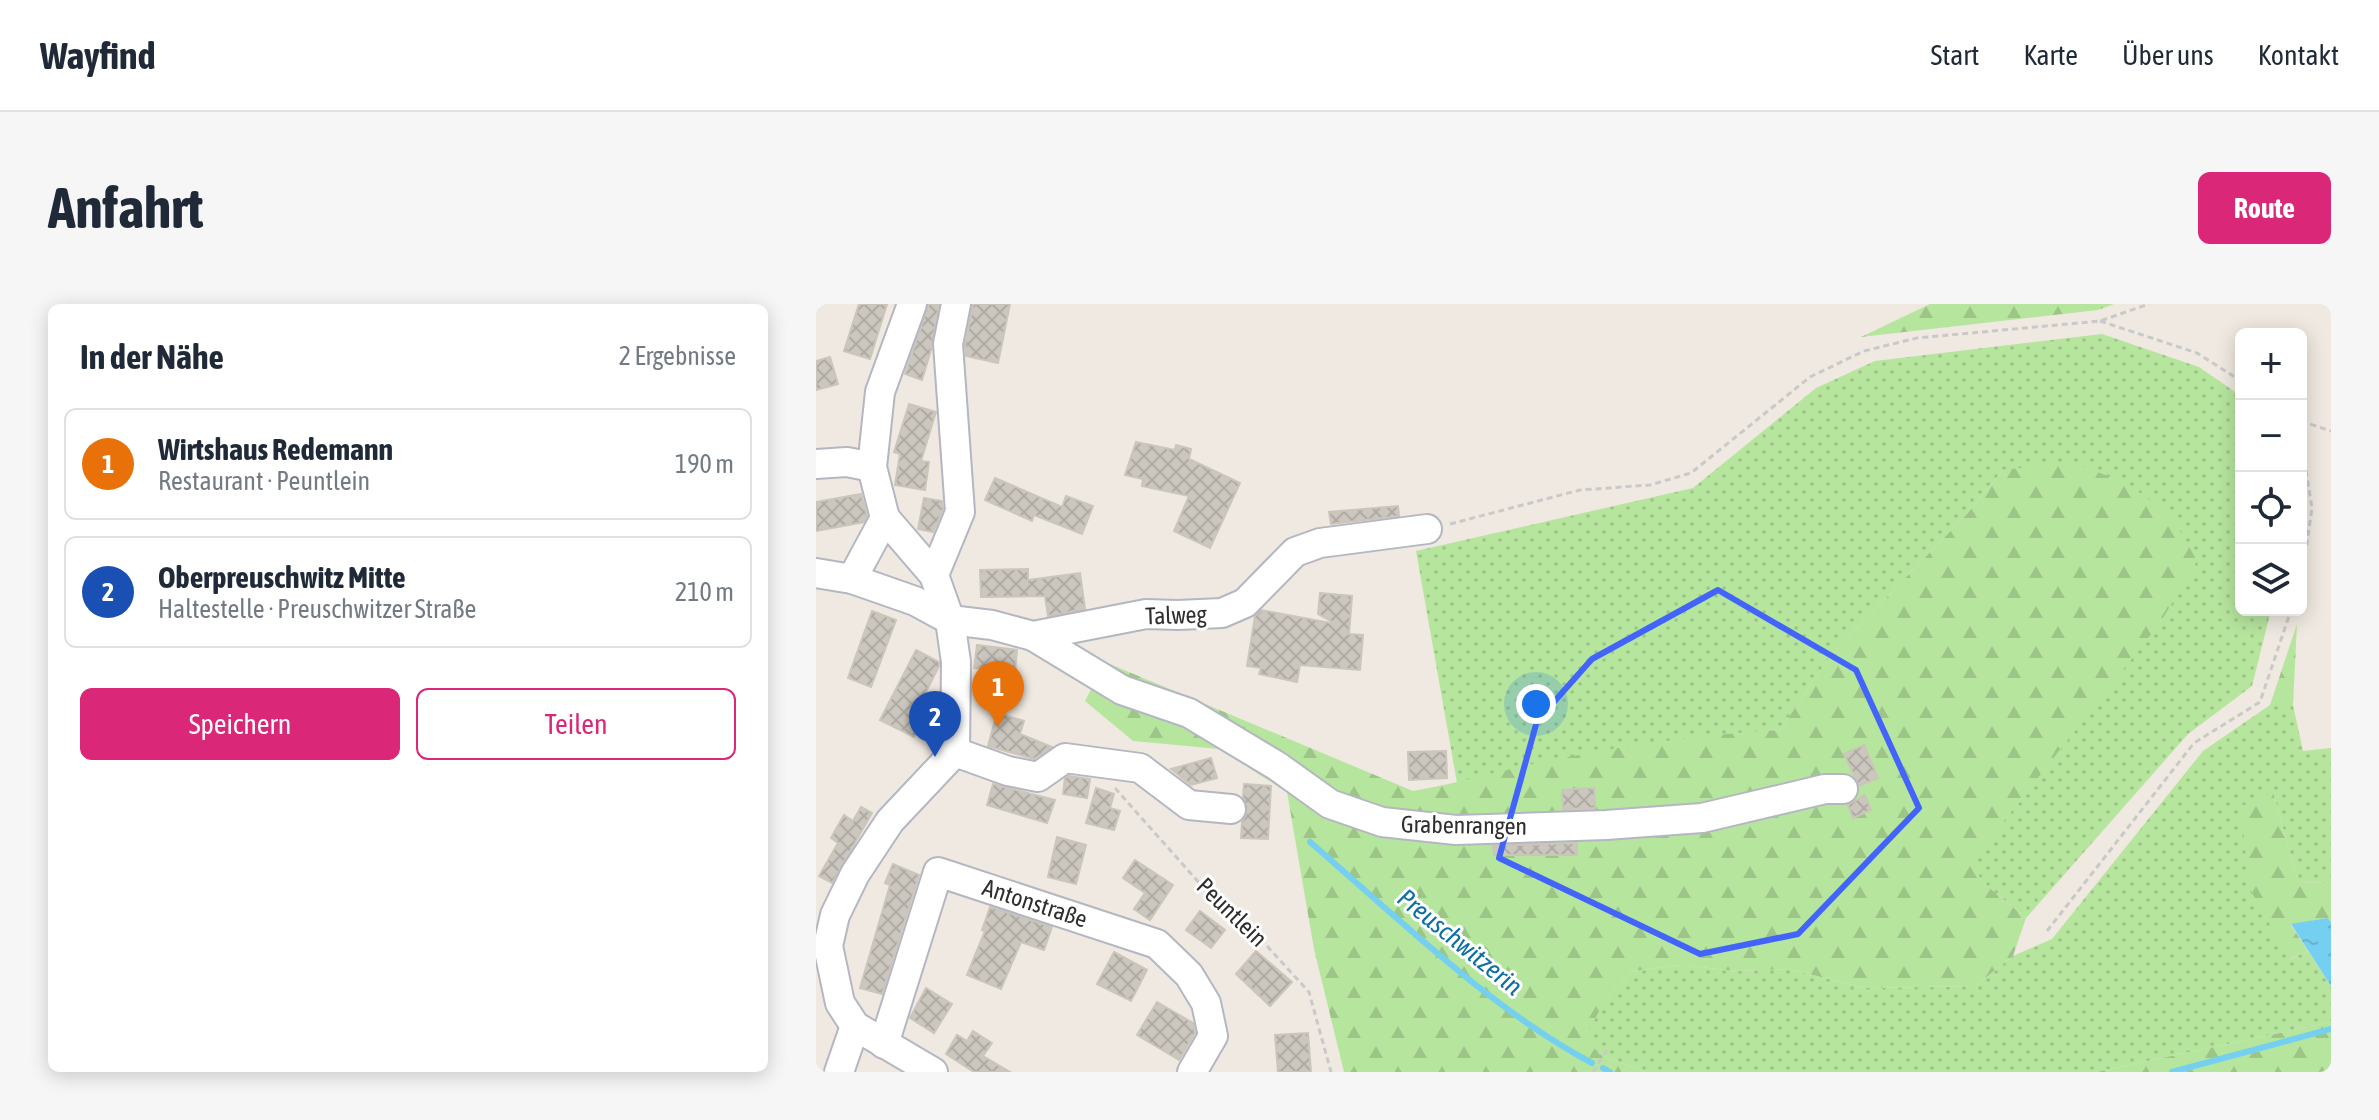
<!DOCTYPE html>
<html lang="de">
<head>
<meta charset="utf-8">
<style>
  :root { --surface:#fff; --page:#f6f6f7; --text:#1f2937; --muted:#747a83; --line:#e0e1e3; --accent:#db2777 }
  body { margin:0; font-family:"Asap Condensed",sans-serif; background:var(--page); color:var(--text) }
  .controls { position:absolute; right:24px; top:24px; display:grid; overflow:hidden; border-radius:12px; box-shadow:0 4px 20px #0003 }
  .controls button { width:72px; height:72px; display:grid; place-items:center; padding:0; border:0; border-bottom:2px solid var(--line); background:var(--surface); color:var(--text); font:40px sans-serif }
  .you { position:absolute; left:720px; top:400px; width:28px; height:28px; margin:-20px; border:6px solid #fff; border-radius:50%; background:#1a73e8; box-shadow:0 0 0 12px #1a73e833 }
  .badge { display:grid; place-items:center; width:52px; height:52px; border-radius:50%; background:var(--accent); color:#fff; font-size:26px; font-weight:700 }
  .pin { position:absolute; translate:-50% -66px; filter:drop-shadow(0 2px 4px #0008) }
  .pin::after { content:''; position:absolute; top:42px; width:28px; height:24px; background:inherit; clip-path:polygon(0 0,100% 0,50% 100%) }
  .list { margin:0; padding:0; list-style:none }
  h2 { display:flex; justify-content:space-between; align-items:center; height:104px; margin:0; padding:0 32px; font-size:34px }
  h2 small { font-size:26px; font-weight:400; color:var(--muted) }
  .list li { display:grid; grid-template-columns:52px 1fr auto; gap:24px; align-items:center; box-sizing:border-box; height:112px; margin:0 16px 16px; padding:0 16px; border:2px solid var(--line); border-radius:12px }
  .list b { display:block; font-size:30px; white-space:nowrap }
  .list p { margin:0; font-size:26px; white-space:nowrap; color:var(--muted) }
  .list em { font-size:26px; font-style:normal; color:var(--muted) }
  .actions { display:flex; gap:16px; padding:24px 32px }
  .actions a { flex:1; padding:18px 0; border:2px solid var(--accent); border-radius:12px; text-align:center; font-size:28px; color:var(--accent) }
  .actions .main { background:var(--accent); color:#fff }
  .icon { flex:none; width:44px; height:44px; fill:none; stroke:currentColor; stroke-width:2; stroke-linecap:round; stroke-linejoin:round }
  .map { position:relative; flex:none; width:1515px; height:768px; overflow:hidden; border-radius:12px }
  header { display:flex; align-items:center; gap:48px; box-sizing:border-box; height:112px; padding:0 40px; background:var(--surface); border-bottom:2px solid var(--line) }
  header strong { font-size:38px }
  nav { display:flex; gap:44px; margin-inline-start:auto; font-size:28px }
  .intro { display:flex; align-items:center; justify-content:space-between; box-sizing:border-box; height:192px; padding:0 48px }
  h1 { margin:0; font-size:56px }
  .button { padding:20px 36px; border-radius:12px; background:var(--accent); color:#fff; font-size:28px; font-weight:700 }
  main { display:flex; gap:48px; padding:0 48px }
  aside { flex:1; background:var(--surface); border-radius:12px; box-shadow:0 4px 20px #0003 }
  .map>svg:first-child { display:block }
  .grass { fill:url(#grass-dots) }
  .forest { fill:url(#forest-firs) }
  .water { fill:url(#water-ripples) }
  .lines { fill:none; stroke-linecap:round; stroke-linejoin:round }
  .stream { stroke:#75cff0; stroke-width:6 }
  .building { fill:url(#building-cross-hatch); stroke:#cbc5ba; stroke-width:2 }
  .minor-casing { stroke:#b4b7c1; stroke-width:32 }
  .path { stroke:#c9c9c9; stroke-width:3; stroke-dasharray:6 4; stroke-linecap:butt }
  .minor { stroke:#fff; stroke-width:28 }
  .marked { fill:none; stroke:#4264fb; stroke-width:6; stroke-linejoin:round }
  .labels { text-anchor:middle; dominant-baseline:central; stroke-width:6; stroke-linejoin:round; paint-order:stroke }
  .street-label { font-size:24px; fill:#2e2e2e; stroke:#fff }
  .water-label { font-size:26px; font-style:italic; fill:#0d6fa3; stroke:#fff }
</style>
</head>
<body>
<header>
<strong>Wayfind</strong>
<nav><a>Start</a><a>Karte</a><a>Über uns</a><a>Kontakt</a></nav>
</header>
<div class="intro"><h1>Anfahrt</h1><a class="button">Route</a></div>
<main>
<aside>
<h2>In der Nähe<small>2 Ergebnisse</small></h2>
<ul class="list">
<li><span class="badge" style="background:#e8710a">1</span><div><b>Wirtshaus Redemann</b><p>Restaurant · Peuntlein</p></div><em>190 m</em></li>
<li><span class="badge" style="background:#1a4fb4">2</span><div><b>Oberpreuschwitz Mitte</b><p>Haltestelle · Preuschwitzer Straße</p></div><em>210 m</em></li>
</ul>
<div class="actions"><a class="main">Speichern</a><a>Teilen</a></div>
</aside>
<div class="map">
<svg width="1515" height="768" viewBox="0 0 1515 768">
  <defs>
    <pattern id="grass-dots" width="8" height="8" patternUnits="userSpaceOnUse" patternTransform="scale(2)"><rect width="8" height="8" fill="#b6e59e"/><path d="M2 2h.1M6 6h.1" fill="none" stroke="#9dc588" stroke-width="1.8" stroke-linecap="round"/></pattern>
    <pattern id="forest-firs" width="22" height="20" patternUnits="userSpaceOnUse" patternTransform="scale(2)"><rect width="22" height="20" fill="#b6e59e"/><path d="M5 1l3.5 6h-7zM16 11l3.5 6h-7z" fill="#9dc588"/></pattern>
    <pattern id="water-ripples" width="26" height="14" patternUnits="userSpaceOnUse" patternTransform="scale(2)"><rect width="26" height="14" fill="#75cff0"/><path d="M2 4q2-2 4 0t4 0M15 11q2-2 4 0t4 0" fill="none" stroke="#66b2ce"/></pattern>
    <pattern id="building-cross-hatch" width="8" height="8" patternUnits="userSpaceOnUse" patternTransform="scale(2)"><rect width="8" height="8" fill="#cbc7bf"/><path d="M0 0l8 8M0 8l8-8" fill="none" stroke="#afaba4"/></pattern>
  </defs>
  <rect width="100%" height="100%" fill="#efe9e1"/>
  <g class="grass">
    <path d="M1286 30 1383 63 1425 92V306H1455L1436 382 1372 430 1210 614 1165 577 1156 556 1206 494 1187 166 1151 210 1014 352 964 426C855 433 746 452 641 479L600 247 877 184 1000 84 1059 57Z"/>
    <polygon points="1454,401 1477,401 1487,447 1515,444 1515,579 1482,578 1457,488 1474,655 1492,647 1515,682 1515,718 1280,768 829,768 783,750 768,732 792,692 817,667 865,661 921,667 973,665 1049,684 1159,682 1197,652 1236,635 1387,447"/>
  </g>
  <g class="forest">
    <polygon points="1114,0 1298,0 1282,6 1045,33"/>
    <path d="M1257 158 1313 181 1356 212 1381 257 1344 319 1157 556 1165 577 1210 614 1197 652 1159 682 1049 684 973 665 921 667 865 661 817 667 792 692 769 732 783 750 829 768H528L498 645 471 488 403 445 317 437 269 397 289 358 597 487C633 481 668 471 704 463 789 444 878 431 964 426L1014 352 1151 210 1187 166Z"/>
    <polygon points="1481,320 1477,401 1454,401"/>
    <polygon points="1457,488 1482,578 1515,579 1515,618 1510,614 1475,621 1492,647 1473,655 1435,587 1424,503"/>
    <polygon points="1515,718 1515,768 1280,768"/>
  </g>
  <polygon class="water" points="1511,614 1515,618 1515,682 1475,620"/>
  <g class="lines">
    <g class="stream">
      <path d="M494 538C581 613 676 706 776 759"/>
      <polyline points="787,764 794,768"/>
      <polyline points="1356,768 1515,725"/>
    </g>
  </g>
  <g class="building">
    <polygon points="43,0 71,0 54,55 28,47"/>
    <polygon points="113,0 123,0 115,46 106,76 89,70"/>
    <polygon points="157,0 194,0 182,59 150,52 149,41"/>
    <polygon points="14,53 22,80 0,86 0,57"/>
    <polygon points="93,100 120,108 105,157 113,158 109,186 79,181 84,150 78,148"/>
    <polygon points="320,138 359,146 360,141 375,145 373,155 424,179 394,244 358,227 373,192 326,182 327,175 309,171"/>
    <polygon points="179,174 246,203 250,192 277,202 266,230 218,211 216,217 169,196"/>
    <polygon points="45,190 51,212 48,218 0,227 0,198"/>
    <polygon points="108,194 126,197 127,205 117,228 102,225"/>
    <polygon points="582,202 583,212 515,220 513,208"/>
    <polygon points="212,265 212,276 264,269 269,305 232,312 229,292 165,293 164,266"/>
    <polygon points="504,289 536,292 533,330 547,331 544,366 484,361 481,378 443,370 445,364 431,362 439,312 445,306 520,320 502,310"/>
    <polygon points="56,307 80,316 55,383 32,374"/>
    <polygon points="161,341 201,346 199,368 158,364"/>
    <polygon points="100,346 123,358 123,362 101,406 109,410 98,433 64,416"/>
    <polygon points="181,409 208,417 204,430 236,443 218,455 172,442"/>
    <polygon points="1048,441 1062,474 1043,482 1028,450"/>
    <polygon points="630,447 631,474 593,476 592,448"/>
    <polygon points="395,454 401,474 375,481 355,465"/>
    <polygon points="253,472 274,475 271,494 247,490 249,474"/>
    <polygon points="177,480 239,496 231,519 171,501"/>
    <polygon points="428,480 455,482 452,535 425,534 426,518 432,506 427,494"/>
    <polygon points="280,484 298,490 294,504 304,507 298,526 270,519"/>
    <polygon points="778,484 779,504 747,505 746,486"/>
    <polygon points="1049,491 1055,506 1037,514 1032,501"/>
    <polygon points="45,503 56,509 16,579 3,572 22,539 15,534 28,511 37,517"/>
    <polygon points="241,533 270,541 260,580 232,573"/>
    <polygon points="761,539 761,551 678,551 677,542"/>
    <polygon points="319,556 357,581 334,616 318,605 329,589 307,574"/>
    <polygon points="77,560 103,571 66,690 44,684 74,581 69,579"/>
    <polygon points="174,603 236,623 228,646 205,638 185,685 151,671 169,627 166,626"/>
    <polygon points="384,607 409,626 395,644 370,626"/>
    <polygon points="440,647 476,678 454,702 420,670"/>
    <polygon points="298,648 331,666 315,697 281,680"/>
    <polygon points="110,684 136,700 118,729 94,714"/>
    <polygon points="341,698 377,719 379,729 363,756 321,731"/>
    <polygon points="157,727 176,739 167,752 194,768 158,768 130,750 141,731 151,737"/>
    <polygon points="492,729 495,768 462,768 459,731"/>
  </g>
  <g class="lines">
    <defs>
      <g id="minor">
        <polyline points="96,0 64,88 56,163 69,214 118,271 134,316 140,358 139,448 74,517 39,570 19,611 12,642 24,699 39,722 117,768"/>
        <polyline points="0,160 31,158 56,163"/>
        <polyline points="0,269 36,275 99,297 134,316 176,321 217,332 330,310 362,311 406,309 429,299 479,248 504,239 611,225"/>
        <polyline points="118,271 144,208 132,40 140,0"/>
        <polyline points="36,275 69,214"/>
        <polyline points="217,332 306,386 373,409 461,462 514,500 566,518 640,526 790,521 886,514 1009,485 1027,485"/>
        <polyline points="139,448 192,467 222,473 249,454 324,464 373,501 415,505"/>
        <polyline points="68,740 122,568 341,640 373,671 390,699 397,732 376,768"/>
        <polyline points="23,768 39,722"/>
      </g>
    </defs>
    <use href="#minor" class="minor-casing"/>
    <g class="path">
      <polyline points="1284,17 1381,49 1425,77"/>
      <polyline points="1485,117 1515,127"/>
      <polyline points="1485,137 1496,204 1485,278"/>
      <polyline points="634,220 764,186 834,181 875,169 994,73 1048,47 1101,34 1284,17 1333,0"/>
      <polyline points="299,484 385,581 419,607 493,688 515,768"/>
      <polyline points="1231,627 1378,439 1444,398 1475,306"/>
      <polyline points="777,768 791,746"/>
    </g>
    <use href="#minor" class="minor"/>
  </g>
  <path class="marked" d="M902 286 1040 366 1103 504 982 630 884 650 683 554 721 417 776 355Z"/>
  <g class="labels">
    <g class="street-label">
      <text transform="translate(360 311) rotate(-2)">Talweg</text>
      <text transform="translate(648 521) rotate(1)">Grabenrangen</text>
      <text transform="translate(219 599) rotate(18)">Antonstraße</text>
      <text transform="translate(416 608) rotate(44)">Peuntlein</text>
    </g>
    <g class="water-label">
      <text transform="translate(644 638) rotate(39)">Preuschwitzerin</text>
    </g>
  </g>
</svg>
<div class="controls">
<button>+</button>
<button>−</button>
<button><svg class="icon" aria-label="locate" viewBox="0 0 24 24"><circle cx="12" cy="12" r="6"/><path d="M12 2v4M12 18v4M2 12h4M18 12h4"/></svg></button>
<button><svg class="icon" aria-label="layers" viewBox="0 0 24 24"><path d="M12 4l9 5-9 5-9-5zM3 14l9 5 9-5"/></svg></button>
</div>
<div class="you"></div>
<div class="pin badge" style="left:182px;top:423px;background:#e8710a">1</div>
<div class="pin badge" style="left:119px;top:453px;background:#1a4fb4">2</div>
</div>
</main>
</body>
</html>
